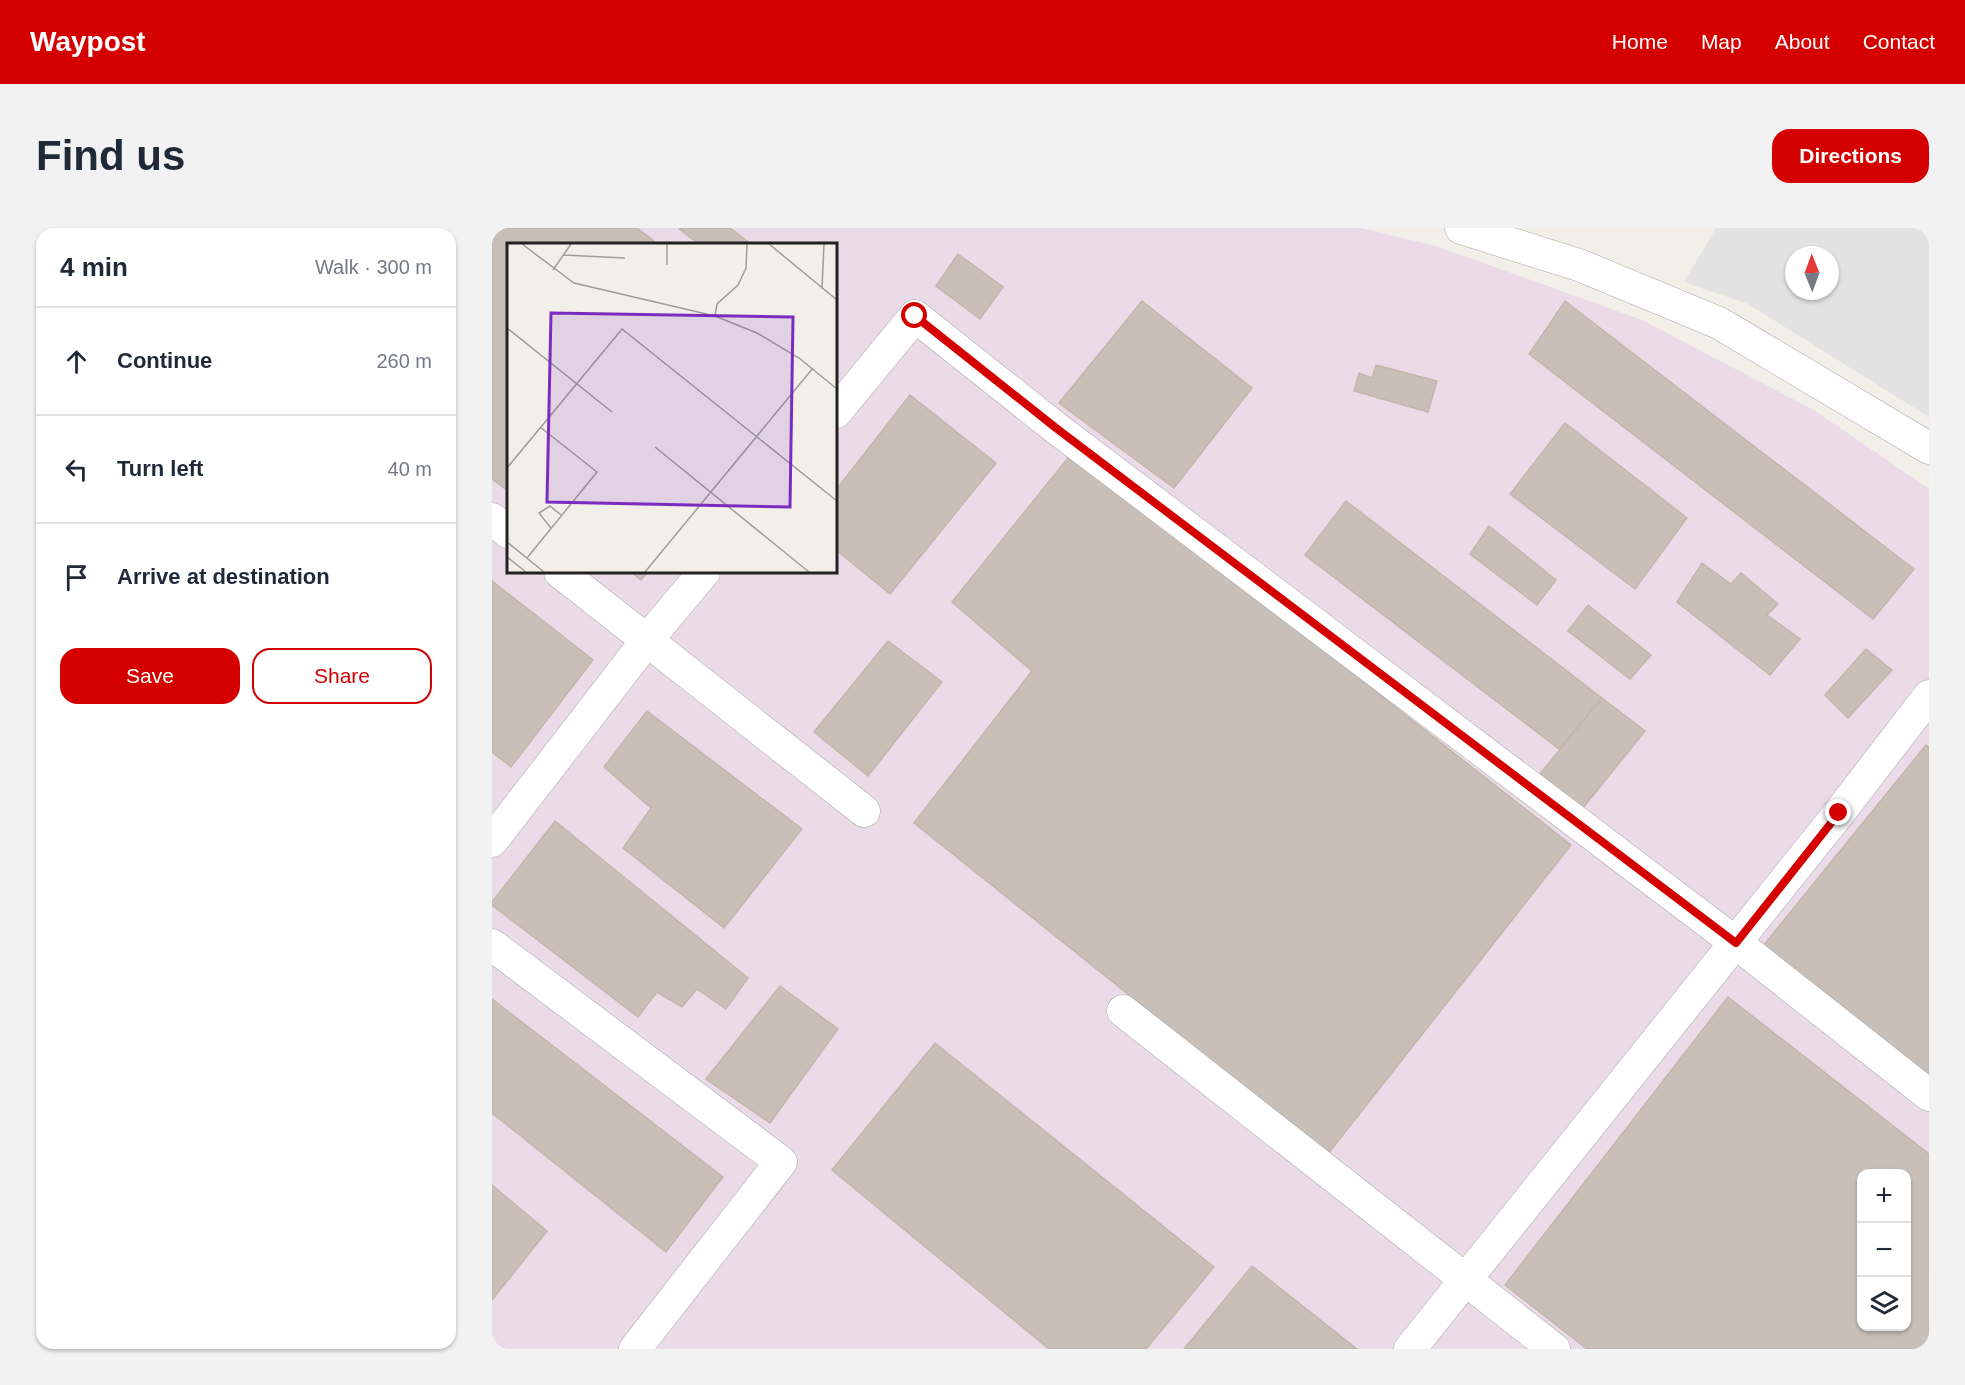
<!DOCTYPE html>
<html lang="en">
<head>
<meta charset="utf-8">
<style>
  :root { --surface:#fff; --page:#f2f2f3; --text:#1f2937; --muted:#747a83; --line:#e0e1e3; --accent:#d40000 }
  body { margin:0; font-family:Arial,sans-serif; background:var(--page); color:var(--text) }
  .controls { position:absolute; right:18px; bottom:18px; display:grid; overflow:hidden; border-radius:12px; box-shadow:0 2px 4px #0004 }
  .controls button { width:54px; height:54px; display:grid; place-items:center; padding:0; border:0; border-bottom:2px solid var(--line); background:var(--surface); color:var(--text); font:30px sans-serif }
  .compass { position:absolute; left:1293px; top:18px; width:54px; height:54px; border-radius:50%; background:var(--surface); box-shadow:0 2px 4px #0004; rotate:359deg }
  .stop { position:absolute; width:18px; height:18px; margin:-14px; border:4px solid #d40000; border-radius:50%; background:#fff }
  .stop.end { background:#d40000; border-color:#fff; box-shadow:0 2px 6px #0008 }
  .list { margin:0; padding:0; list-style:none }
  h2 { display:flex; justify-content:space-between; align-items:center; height:78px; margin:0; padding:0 24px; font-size:26px }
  h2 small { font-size:20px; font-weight:400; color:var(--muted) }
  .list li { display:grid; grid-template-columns:39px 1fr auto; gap:18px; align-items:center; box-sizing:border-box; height:108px; padding:0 24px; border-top:2px solid var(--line) }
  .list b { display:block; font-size:22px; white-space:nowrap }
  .list em { font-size:20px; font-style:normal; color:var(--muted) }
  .actions { display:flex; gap:12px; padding:18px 24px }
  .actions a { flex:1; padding:14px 0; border:2px solid var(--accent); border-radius:18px; text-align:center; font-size:21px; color:var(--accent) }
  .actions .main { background:var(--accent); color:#fff }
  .icon { flex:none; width:33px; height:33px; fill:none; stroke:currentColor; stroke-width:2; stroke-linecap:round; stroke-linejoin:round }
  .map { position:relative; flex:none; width:1437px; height:1121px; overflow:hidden; border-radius:18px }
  header { display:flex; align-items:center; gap:36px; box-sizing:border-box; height:84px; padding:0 30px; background:var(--accent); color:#fff }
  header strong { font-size:28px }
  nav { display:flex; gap:33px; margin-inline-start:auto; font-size:21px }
  .intro { display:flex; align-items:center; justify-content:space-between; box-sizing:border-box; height:144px; padding:0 36px }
  h1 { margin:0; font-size:42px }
  .button { padding:15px 27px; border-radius:18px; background:var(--accent); color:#fff; font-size:21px; font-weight:700 }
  main { display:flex; gap:36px; padding:0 36px }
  aside { flex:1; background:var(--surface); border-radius:18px; box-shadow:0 2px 4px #0004 }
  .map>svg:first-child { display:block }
  .industrial { fill:#ebdbe8; fill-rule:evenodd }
  .parking { fill:#e2e2e2; fill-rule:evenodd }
  .building { fill:#c7bfb8; stroke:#c4b6ab; stroke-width:1.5; fill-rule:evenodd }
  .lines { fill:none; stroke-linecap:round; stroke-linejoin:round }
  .minor-casing { stroke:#a9a9a9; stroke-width:33 }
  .minor { stroke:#fff; stroke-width:32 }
  .route { stroke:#d40000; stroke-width:8 }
  .inset-road { fill:none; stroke:#9f9d99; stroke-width:1.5 }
  .view { fill:#7b2cbf; fill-opacity:0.15; stroke:#7b2cbf; stroke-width:3 }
  .inset-edge { fill:none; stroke:#222; stroke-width:3 }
</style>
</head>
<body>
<header>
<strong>Waypost</strong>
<nav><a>Home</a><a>Map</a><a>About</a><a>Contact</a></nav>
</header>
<div class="intro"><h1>Find us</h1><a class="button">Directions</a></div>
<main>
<aside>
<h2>4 min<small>Walk · 300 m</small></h2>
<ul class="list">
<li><svg class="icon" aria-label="ahead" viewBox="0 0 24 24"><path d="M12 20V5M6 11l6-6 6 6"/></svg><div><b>Continue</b></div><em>260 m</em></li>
<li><svg class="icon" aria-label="left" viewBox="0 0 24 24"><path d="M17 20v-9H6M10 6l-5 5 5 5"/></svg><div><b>Turn left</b></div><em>40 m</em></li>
<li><svg class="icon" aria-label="arrive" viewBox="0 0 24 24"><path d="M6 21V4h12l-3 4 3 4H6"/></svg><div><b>Arrive at destination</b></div></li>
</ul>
<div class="actions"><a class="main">Save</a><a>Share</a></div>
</aside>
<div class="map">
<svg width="1437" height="1121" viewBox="0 0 1437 1121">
  <rect width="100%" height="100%" fill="#f2efe9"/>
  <path class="industrial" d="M0 0H869L944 18 1150 92 1322 182 1437 261V1121H0ZM16 16H344V344H16ZM1370 946H1414V1098H1370Z"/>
  <path class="parking" d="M1224 0H1437V189L1256 76 1192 54ZM1302 27H1338V63H1302Z"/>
  <g class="building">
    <polygon points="0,0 145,0 166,16 16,16 16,263 0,251"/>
    <polygon points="188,0 238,0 259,16 207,16 187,1"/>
    <polygon points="466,26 511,59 488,91 444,58"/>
    <polygon points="650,73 760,160 682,260 567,175"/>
    <polygon points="1073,73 1422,341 1381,391 1037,126"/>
    <polygon points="884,137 945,153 936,184 862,163 867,145 880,150"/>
    <polygon points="418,167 504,235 398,366 344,322 344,262"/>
    <polygon points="1073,195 1195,290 1143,361 1018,266"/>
    <polygon points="580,225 1079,617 836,926 422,595 540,443 460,374"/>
    <polygon points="854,273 1110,470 1067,521 813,327"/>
    <polygon points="997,298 1064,352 1045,377 978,326"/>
    <polygon points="1210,335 1239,356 1249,345 1286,376 1275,387 1308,411 1278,447 1185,374"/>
    <polygon points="139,344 156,344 149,352"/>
    <polygon points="0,353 101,432 19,539 0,524"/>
    <polygon points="1096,377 1159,427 1138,451 1076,403"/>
    <polygon points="396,413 450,454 376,548 322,504"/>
    <polygon points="1374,421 1400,442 1356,490 1333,467"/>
    <polygon points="1110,470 1153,503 1091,580 1048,546"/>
    <polygon points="155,483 310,601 232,700 131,620 159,580 112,539"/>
    <polygon points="1434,517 1437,519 1437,850 1271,718"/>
    <polygon points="63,593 256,750 234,781 205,761 190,779 165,764 146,789 0,677 0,674"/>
    <polygon points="288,758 346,801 278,895 214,851"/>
    <path d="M1236 769 1437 926V1121H1095L1013 1057ZM1370 946H1414V1098H1370Z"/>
    <polygon points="0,771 231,949 174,1024 0,885"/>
    <polygon points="443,815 722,1039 654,1121 557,1121 340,942"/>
    <polygon points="0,957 55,1003 0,1072"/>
    <polygon points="760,1038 865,1121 692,1121"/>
  </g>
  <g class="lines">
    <defs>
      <g id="minor">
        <polyline points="969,0 1087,37 1227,95 1437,220"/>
        <polyline points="344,184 423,88 564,200 1244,715 1437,867"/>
        <polyline points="0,291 16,304"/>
        <polyline points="68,344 372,583"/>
        <polyline points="0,613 156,411 212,344"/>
        <polyline points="0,717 289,934 143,1121"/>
        <polyline points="631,783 1062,1121"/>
        <polyline points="918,1121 1347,585 1437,468"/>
      </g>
    </defs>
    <use href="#minor" class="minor-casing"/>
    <use href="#minor" class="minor"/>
  </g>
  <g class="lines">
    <polyline class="route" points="423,88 564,200 1244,715 1347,585"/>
  </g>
  <g transform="translate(15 15)">
    <rect width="330" height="330" fill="#f2efe9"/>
    <path class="inset-road" d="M15 1 67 40 208 73 250 90 292 115 330 146M262 1 330 57M56 12 118 15M160 22V1M46 27 64 1M315 46 317 1M208 73 210 61 231 42 239 25 240 1M0 85 105 169M148 204 302 329M0 225 115 86 330 258M44 285 32 270 43 263 54 272M0 299 37 329M0 314 19 329M20 315 90 229 33 184M138 329 306 125"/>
    <path class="view" d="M44 70 286 74 283 264 40 259Z"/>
    <rect width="330" height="330" class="inset-edge"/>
  </g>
</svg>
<div class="controls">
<button>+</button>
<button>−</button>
<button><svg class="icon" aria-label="layers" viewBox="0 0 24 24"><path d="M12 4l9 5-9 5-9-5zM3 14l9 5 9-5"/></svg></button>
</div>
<svg class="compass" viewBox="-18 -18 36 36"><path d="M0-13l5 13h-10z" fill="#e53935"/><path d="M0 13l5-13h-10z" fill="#747a83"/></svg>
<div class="stop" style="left:423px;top:88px"></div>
<div class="stop end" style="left:1347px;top:585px"></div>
</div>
</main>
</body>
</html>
